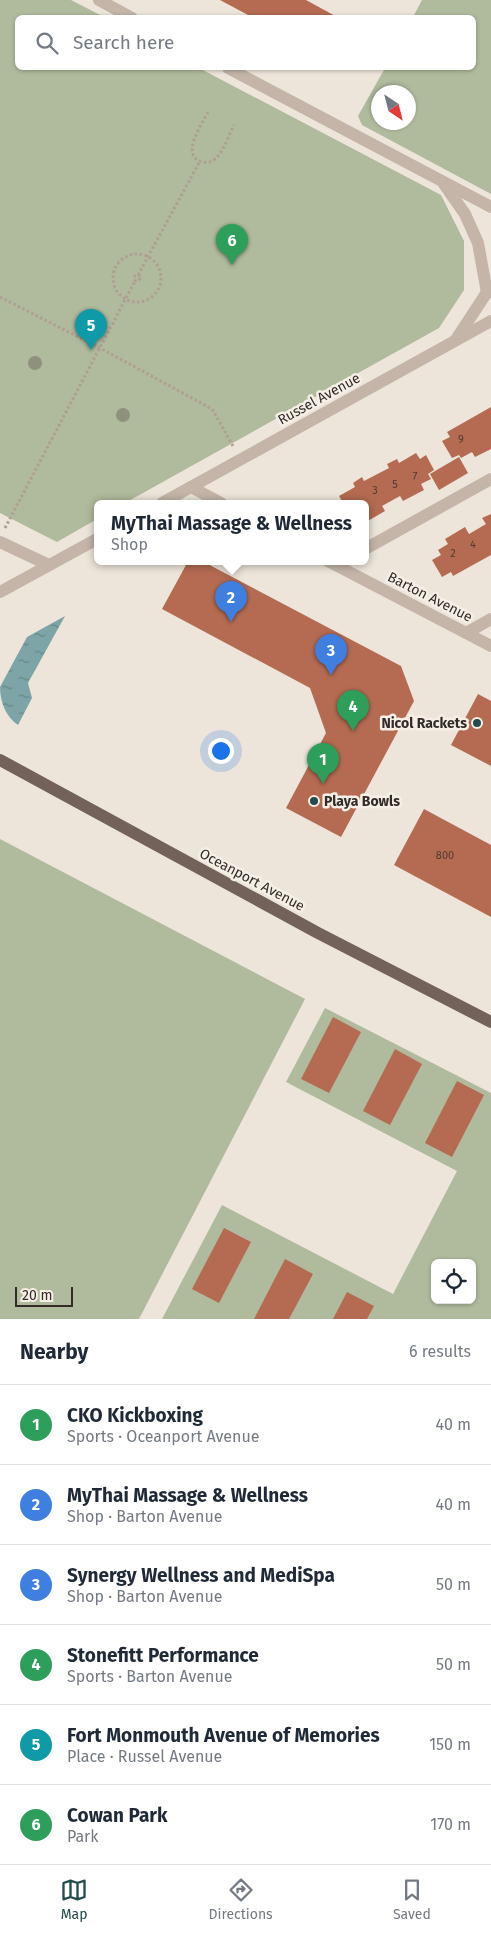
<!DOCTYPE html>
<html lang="en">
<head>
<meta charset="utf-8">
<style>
  :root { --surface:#fff; --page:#f2f2f3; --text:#1f2937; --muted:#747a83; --line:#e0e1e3; --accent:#234a4d }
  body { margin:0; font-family:"Fira Sans",sans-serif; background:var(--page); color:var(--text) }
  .controls { position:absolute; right:15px; bottom:15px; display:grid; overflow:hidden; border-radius:8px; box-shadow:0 1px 4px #0004 }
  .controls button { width:45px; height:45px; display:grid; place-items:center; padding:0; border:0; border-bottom:1px solid var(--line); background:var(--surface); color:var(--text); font:25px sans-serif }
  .compass { position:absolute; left:371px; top:85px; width:45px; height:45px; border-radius:50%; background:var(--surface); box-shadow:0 1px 4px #0004; rotate:145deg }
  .scale { position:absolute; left:15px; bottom:12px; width:58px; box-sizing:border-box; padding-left:5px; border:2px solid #322b27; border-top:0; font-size:14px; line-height:18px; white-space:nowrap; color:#322b27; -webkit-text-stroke:4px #f6efe6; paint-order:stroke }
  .you { position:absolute; left:220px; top:750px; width:18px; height:18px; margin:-12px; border:4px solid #fff; border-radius:50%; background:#1a73e8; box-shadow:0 0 0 8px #1a73e833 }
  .badge { display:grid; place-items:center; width:32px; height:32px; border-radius:50%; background:var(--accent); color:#fff; font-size:16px; font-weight:700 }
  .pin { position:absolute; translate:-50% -41px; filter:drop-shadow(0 1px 2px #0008) }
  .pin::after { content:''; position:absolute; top:26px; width:18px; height:15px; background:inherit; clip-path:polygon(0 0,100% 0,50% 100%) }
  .popup { position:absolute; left:94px; top:500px; width:275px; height:65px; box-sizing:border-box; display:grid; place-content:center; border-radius:8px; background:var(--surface); filter:drop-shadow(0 1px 4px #0005); font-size:16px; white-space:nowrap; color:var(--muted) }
  .popup b { font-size:19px; color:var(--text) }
  .popup::after { content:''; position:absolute; left:50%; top:100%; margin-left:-10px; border:10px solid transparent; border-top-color:var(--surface) }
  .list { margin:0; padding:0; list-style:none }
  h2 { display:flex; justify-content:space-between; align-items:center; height:65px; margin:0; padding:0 20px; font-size:21px }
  h2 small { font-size:16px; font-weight:400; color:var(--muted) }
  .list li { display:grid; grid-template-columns:32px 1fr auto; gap:15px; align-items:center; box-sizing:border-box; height:80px; padding:0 20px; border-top:1px solid var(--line) }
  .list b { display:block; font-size:19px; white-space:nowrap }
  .list p { margin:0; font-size:16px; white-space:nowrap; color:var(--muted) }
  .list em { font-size:16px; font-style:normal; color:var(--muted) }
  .icon { flex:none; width:28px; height:28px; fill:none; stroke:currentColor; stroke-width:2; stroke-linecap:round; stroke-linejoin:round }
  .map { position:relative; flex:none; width:491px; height:1319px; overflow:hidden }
  .search { position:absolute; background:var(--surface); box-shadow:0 1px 4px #0004; left:15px; right:15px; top:15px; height:55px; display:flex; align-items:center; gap:12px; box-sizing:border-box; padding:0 18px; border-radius:8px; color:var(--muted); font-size:19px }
  .sheet { height:545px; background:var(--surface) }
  nav { display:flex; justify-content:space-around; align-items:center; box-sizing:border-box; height:70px; border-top:1px solid var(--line); background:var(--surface); font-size:14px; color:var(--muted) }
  nav a { display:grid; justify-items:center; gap:2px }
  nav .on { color:var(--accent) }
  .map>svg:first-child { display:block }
  .green { fill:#b0ba9d; fill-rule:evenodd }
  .water { fill:url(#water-ripples) }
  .building { fill:#b46b51 }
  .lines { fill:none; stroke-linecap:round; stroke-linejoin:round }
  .path { stroke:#af9f93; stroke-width:3; stroke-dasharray:2.5 2.5; stroke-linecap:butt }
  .minor { stroke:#c4b5a8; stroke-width:12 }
  .major { stroke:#72625a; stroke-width:12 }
  .tree { fill:#8e917b }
  .poi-dot { fill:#234a4d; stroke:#f6efe6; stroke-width:2 }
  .labels { text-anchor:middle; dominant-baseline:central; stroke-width:5; stroke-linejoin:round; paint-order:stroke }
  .number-label { font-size:11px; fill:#523b32 }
  .street-label { font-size:14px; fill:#322b27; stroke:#f6efe6 }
  .poi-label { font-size:14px; font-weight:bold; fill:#322b27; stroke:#f6efe6; text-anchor:end }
</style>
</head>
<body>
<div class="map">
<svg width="491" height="1319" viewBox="0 0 491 1319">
  <defs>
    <pattern id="water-ripples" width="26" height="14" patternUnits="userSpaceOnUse" patternTransform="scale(1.25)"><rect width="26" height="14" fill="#7da4a6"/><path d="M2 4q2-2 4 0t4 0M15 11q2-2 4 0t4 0" fill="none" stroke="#678687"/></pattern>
  </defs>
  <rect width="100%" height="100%" fill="#ede5da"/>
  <g class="green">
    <polygon points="0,0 71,0 104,17 18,18 18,68 199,68 441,195 464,241 464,290 439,328 125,503 97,503 97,519 57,542 0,513"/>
    <path d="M422 0H491V194L362 125 358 116 385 68H474V18L413 17ZM408 92V122H378V92Z"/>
    <polygon points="0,839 305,999 139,1319 0,1319"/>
    <path d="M325 1008 491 1093V1319H162L222 1205 393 1294 457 1171 286 1082ZM435 1263H472V1300H435Z"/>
  </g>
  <path class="water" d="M65 616 28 683 32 698 18 725C6 717 0 702 0 687L27 637Z"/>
  <g class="building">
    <polygon points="220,0 306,0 339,18 247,18 248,15"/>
    <polygon points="491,407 491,449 475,457 472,452 461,458 459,455 452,458 442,441 450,437 447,432"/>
    <polygon points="416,453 420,459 426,455 434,470 428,474 431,479 421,484 424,490 403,501 400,496 382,506 385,511 366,522 365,503 338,503 342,501 339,496 355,487 353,483 362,477 364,481 389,468 387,464 397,459 399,463"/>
    <polygon points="459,457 468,473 439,490 430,474"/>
    <polygon points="491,514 491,555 453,576 451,572 442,577 432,560 441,555 438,550 448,544 445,539 465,527 469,534 486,524 482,518"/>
    <polygon points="198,561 202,561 401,666 414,701 341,837 286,808 326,733 310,688 162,609 186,565"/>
    <polygon points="478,694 491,701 491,766 451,745"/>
    <polygon points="424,809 491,845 491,917 394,865"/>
    <polygon points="333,1017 361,1032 329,1093 301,1079"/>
    <polygon points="395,1049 422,1064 390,1125 363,1111"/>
    <polygon points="457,1081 484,1095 452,1157 425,1143"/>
    <polygon points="224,1228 251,1242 219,1303 192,1289"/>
    <polygon points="285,1259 313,1274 289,1319 254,1319"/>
    <polygon points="347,1292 374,1306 367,1319 333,1319"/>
  </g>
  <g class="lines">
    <g class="path">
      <path d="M208 112C202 124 178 158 204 162 209 163 214 161 218 156 225 147 229 135 234 125"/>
      <circle cx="137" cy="278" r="24"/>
      <circle cx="137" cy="278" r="3"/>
      <polyline points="138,275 200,161"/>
      <polyline points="0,297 100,348 212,409 233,446"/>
      <polyline points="5,528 135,281"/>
    </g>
    <g class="minor">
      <polyline points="99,0 132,18"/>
      <polyline points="228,68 491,207"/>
      <polyline points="444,184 465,214 478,243 487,293"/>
      <polyline points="457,338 491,286"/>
      <polyline points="191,487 221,503"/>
      <polyline points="162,503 491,321"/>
      <polyline points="0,542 49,565"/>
      <polyline points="365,549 491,479"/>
      <polyline points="328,561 491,646"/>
      <polyline points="0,592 97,539"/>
      <polyline points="466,633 491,619"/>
    </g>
    <polyline class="major" points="0,760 318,933 491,1022"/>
  </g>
  <g class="tree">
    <circle cx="35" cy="363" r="7"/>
    <circle cx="123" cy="415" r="7"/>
  </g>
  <g class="poi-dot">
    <circle cx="477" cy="723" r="5"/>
    <circle cx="314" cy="801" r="5"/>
  </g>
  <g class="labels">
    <g class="number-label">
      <text x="461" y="439">9</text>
      <text x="415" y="476">7</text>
      <text x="395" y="484">5</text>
      <text x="375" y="490">3</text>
      <text x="473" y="544">4</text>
      <text x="453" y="553">2</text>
      <text x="445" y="855">800</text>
    </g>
    <g class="street-label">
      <text transform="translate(319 399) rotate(-29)">Russel Avenue</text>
      <text transform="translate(430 597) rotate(27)">Barton Avenue</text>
      <text transform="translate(252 880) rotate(28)">Oceanport Avenue</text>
    </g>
    <g class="poi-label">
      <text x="467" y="723">Nicol Rackets</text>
      <text x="324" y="801" text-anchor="start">Playa Bowls</text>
    </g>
  </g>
</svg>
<div class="controls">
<button><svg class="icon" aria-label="locate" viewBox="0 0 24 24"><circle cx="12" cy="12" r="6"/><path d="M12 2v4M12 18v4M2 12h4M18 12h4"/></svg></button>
</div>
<svg class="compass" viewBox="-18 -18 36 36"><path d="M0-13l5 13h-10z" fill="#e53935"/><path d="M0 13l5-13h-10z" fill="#747a83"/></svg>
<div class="scale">20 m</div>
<div class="you"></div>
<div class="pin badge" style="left:323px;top:784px;background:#2e9e5b">1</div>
<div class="pin badge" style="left:231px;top:622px;background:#3f7fe0">2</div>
<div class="popup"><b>MyThai Massage &amp; Wellness</b>Shop</div>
<div class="pin badge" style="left:331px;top:675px;background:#3f7fe0">3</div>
<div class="pin badge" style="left:353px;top:731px;background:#2e9e5b">4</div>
<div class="pin badge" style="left:91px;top:350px;background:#0f9aa8">5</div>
<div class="pin badge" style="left:232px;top:265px;background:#2e9e5b">6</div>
<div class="search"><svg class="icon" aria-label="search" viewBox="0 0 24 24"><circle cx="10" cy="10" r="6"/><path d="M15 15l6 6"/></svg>Search here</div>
</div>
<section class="sheet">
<h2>Nearby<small>6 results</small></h2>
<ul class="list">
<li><span class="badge" style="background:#2e9e5b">1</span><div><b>CKO Kickboxing</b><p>Sports · Oceanport Avenue</p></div><em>40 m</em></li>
<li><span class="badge" style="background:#3f7fe0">2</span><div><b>MyThai Massage &amp; Wellness</b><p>Shop · Barton Avenue</p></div><em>40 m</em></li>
<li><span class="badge" style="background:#3f7fe0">3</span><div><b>Synergy Wellness and MediSpa</b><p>Shop · Barton Avenue</p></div><em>50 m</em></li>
<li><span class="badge" style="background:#2e9e5b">4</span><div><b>Stonefitt Performance</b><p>Sports · Barton Avenue</p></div><em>50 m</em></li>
<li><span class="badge" style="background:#0f9aa8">5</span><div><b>Fort Monmouth Avenue of Memories</b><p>Place · Russel Avenue</p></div><em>150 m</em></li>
<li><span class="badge" style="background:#2e9e5b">6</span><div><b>Cowan Park</b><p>Park</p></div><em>170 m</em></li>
</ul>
</section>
<nav>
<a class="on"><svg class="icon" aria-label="map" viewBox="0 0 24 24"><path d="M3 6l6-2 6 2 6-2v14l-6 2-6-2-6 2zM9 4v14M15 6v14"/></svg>Map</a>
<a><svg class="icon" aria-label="directions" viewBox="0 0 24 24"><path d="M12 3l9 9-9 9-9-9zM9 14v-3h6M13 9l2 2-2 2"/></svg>Directions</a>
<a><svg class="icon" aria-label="saved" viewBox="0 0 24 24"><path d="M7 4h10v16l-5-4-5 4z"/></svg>Saved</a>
</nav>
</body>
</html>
